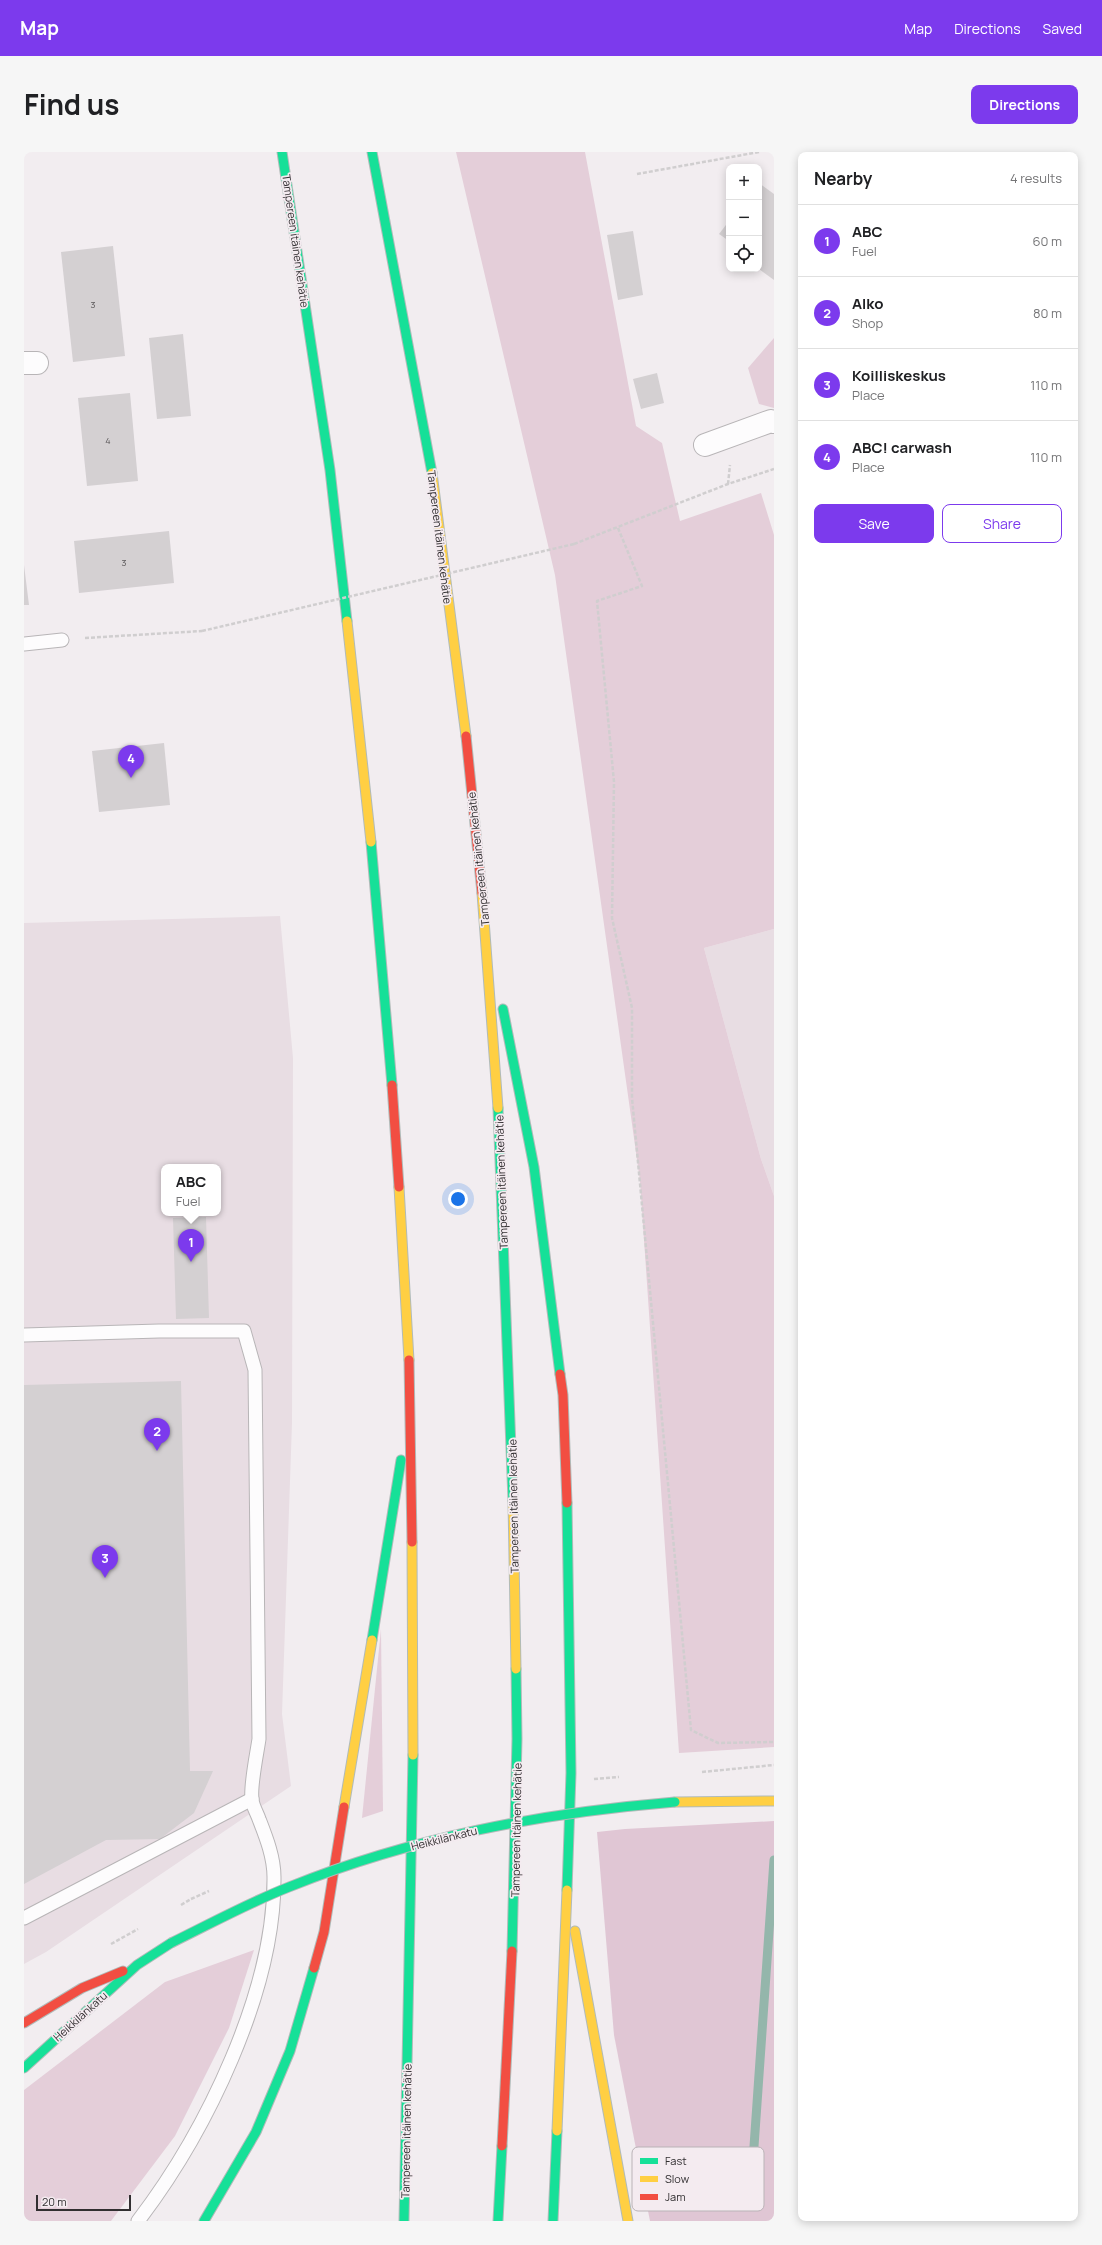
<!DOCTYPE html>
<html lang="en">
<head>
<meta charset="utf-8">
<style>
  :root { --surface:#fff; --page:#f6f6f6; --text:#202124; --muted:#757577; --line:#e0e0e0; --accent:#7c3aed }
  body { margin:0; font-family:Manrope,sans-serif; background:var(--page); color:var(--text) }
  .controls { position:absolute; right:12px; top:12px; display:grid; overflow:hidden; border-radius:8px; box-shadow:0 2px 10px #0003 }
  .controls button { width:36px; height:36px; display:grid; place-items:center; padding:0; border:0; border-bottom:1px solid var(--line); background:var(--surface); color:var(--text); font:20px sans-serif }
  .scale { position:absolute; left:12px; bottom:10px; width:95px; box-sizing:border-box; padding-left:4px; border:2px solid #322f31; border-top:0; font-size:11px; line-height:14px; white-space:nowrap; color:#322f31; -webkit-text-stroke:3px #f4ebf0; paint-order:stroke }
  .you { position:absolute; left:434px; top:1047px; width:14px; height:14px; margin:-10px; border:3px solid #fff; border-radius:50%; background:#1a73e8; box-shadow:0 0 0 6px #1a73e833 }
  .badge { display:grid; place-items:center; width:26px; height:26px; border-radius:50%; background:var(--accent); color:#fff; font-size:13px; font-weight:700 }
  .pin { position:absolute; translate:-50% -33px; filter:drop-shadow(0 1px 2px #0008) }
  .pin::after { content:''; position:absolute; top:21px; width:14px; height:12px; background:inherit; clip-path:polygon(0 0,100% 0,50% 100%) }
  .popup { position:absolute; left:137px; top:1012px; width:60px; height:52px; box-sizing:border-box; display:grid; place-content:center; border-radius:8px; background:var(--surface); filter:drop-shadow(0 1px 3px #0005); font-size:13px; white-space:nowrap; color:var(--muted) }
  .popup b { font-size:15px; color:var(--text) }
  .popup::after { content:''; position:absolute; left:50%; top:100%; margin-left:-8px; border:8px solid transparent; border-top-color:var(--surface) }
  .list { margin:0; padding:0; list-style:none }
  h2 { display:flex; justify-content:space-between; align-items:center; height:52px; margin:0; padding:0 16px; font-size:17px }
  h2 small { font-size:13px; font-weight:400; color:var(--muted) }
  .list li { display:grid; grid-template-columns:26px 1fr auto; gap:12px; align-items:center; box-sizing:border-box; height:72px; padding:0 16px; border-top:1px solid var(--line) }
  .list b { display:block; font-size:15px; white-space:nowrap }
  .list p { margin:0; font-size:13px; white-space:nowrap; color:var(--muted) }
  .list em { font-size:13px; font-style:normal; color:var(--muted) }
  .actions { display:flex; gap:8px; padding:12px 16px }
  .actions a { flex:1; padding:9px 0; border:1px solid var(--accent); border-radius:8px; text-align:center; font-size:14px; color:var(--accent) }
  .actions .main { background:var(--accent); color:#fff }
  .icon { flex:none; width:22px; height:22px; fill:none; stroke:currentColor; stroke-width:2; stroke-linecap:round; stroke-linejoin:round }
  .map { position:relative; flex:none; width:750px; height:2069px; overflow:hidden; border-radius:8px }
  header { display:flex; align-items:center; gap:24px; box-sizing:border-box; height:56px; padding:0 20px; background:var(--accent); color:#fff }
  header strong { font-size:19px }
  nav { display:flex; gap:22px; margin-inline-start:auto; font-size:14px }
  .intro { display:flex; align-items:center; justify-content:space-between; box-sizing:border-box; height:96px; padding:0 24px }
  h1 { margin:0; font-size:28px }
  .button { padding:10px 18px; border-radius:8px; background:var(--accent); color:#fff; font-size:14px; font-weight:700 }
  main { display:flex; gap:24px; padding:0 24px }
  aside { flex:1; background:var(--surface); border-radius:8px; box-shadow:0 2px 10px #0003 }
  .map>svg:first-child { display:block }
  .built { fill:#e8dde3; fill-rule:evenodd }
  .green { fill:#e4ced9 }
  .forest { fill:#e0c6d4 }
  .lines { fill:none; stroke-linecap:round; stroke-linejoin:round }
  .stream { stroke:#94b6ab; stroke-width:9 }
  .building { fill:#d4d0d2 }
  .lane-casing { stroke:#b8b5b7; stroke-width:15 }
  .street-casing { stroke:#b8b5b7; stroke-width:24 }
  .fast-casing { stroke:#b1bbb9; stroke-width:11 }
  .slow-casing { stroke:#b1bbb9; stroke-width:11 }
  .jam-casing { stroke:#b1bbb9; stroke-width:11 }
  .path { stroke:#d0cecf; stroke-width:2.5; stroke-dasharray:4 2; stroke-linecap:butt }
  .lane { stroke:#fdfcfd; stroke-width:13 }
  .street { stroke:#fdfcfd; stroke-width:22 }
  .fast { stroke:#16e098; stroke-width:9 }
  .slow { stroke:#ffcf43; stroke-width:9 }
  .jam { stroke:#f24e42; stroke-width:9 }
  .fast-bridge-casing { stroke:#b1bbb9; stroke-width:11; stroke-linecap:butt }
  .path-bridge { stroke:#d0cecf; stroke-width:2.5; stroke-dasharray:4 2; stroke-linecap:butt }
  .fast-bridge { stroke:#16e098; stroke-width:9 }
  .labels { text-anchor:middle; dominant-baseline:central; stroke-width:3.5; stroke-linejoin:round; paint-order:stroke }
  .number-label { font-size:9px; fill:#5a5759 }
  .street-label { font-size:11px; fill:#322f31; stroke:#f4ebf0 }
  .key { fill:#f4ebf0; stroke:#bab3b7; stroke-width:1 }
  .key-label { font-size:11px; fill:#322f31 }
</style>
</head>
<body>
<header>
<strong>Map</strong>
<nav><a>Map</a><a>Directions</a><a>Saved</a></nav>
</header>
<div class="intro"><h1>Find us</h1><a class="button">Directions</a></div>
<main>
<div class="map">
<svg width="750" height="2069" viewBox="0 0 750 2069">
  <rect width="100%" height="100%" fill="#f2edf0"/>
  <g class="built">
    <path d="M256 764 269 906 268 1271 258 1562 267 1634 22 1800 0 1812V771ZM140 1015H194V1061H140Z"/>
    <polygon points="750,777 750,1044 737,1007 680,796"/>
  </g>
  <g class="green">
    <polygon points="432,0 561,0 612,274 638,291 656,369 737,341 750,383 750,777 680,796 737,1007 750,1044 750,1595 655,1601 616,1029 531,423"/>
    <polygon points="750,186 750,256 735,252 724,216"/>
    <polygon points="357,1477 359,1659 338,1666"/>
    <polygon points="230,1798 205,1876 151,1984 87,2069 0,2069 0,1938 141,1830"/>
  </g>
  <polygon class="forest" points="750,1669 750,2069 626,2069 590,1883 573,1680 601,1677"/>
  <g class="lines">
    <polyline class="stream" points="705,2045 728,2023 750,1708"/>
  </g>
  <g class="building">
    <polygon points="735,31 750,42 750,128 735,117"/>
    <polygon points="705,69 705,89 695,82"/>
    <polygon points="609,79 619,143 594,148 583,83"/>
    <polygon points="89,94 101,204 49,210 37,100"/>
    <polygon points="159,182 167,264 133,267 125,186"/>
    <polygon points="633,221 640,251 617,257 609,227"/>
    <polygon points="106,241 114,329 63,334 54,246"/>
    <polygon points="145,379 150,431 55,441 50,389"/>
    <polygon points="0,413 5,453 0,453"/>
    <polygon points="140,591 146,653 75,660 68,599"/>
    <polygon points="182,1065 185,1166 152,1167 149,1066"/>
    <polygon points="157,1229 166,1619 189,1619 170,1661 136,1687 82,1688 0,1732 0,1233"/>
  </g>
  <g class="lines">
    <defs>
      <g id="lane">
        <polyline points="0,492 38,488"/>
        <path d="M0 1183 135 1179H220L231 1218 235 1587C233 1601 226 1634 228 1647 228 1653 233 1661 235 1667 242 1685 250 1705 250 1725 251 1839 182 1980 114 2069"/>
        <polyline points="0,1766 228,1647"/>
      </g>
      <g id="street">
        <polyline points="0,211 13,211"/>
        <polyline points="681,293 747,269 750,270"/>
      </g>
      <g id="fast">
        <polyline points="258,0 306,318 323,469"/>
        <polyline points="348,0 408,321"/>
        <polyline points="347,690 368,933"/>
        <polyline points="479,857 510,1015 536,1222"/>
        <polyline points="474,956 489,1349"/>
        <polyline points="543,1351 547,1621 543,1738"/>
        <polyline points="348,1488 377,1308"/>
        <polyline points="488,1799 493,1587 492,1517"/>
        <polyline points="0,1916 113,1813 147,1791"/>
        <polyline points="180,2069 232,1980 266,1899 290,1816"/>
        <polyline points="380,2069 389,1603"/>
        <polyline points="474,2069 478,1994"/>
        <polyline points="529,2069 533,1979"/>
      </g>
      <g id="slow">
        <polyline points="408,321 442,584"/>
        <polyline points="323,469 347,690"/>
        <polyline points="458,741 474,956"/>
        <polyline points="375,1035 385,1208"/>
        <polyline points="489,1349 492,1517"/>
        <polyline points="388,1390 389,1603"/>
        <polyline points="651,1650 750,1649"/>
        <polyline points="320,1655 348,1488"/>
        <polyline points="551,1779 604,2069"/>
        <polyline points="533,1979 543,1738"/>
      </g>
      <g id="jam">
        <polyline points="442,584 458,741"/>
        <polyline points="368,933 375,1035"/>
        <polyline points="385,1208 388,1390"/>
        <polyline points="536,1222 539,1243 543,1351"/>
        <polyline points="290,1816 300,1780 320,1655"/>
        <polyline points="0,1871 58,1836 99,1819"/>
        <polyline points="478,1994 488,1799"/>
      </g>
    </defs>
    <use href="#lane" class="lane-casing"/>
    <use href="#street" class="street-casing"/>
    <use href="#fast" class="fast-casing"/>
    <use href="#slow" class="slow-casing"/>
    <use href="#jam" class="jam-casing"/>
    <g class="path">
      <polyline points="613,22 735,0"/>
      <polyline points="704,332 706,313"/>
      <polyline points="594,376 618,434 573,449 590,630 588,766 608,856 608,946 667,1578 694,1591 750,1590"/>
      <polyline points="550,392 704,332 750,317"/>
      <polyline points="61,486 178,479"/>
      <polyline points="678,1620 750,1613"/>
      <polyline points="157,1753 167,1747"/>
      <polyline points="87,1792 114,1777"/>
    </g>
    <use href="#lane" class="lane"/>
    <use href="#street" class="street"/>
    <use href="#fast" class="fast"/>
    <use href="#slow" class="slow"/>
    <use href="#jam" class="jam"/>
    <defs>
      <path id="fast-bridge" d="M147 1791C186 1772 224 1751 265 1735 389 1685 518 1661 651 1650"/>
    </defs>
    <use href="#fast-bridge" class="fast-bridge-casing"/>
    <g class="path-bridge">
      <polyline points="178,479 550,392"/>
      <polyline points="570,1627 595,1625"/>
      <polyline points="167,1747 185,1739"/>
    </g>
    <use href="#fast-bridge" class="fast-bridge"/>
  </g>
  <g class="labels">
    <g class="number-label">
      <text x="69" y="152">3</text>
      <text x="84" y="288">4</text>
      <text x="100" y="410">3</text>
    </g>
    <g class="street-label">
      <text transform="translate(272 89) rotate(82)">Tampereen itäinen kehätie</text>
      <text transform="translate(416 385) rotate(83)">Tampereen itäinen kehätie</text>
      <text transform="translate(454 707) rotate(-96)">Tampereen itäinen kehätie</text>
      <text transform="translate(477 1030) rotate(-92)">Tampereen itäinen kehätie</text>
      <text transform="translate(489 1354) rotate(-91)">Tampereen itäinen kehätie</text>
      <text transform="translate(492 1678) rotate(-89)">Tampereen itäinen kehätie</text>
      <text transform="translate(420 1686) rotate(-14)">Heikkilänkatu</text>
      <text transform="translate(56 1864) rotate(-42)">Heikkilänkatu</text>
      <text transform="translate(382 1979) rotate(-89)">Tampereen itäinen kehätie</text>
    </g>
  </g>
  <rect x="608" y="1995" width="132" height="64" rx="6" class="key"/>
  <rect x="616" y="2006" width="18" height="6" fill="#16e098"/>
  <rect x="616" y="2024" width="18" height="6" fill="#ffcf43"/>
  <rect x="616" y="2042" width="18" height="6" fill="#f24e42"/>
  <g class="key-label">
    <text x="641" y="2013">Fast</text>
    <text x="641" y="2031">Slow</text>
    <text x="641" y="2049">Jam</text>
  </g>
</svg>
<div class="controls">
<button>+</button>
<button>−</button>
<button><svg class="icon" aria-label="locate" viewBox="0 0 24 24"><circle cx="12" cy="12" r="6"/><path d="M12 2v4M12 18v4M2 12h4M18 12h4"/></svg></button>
</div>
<div class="scale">20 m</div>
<div class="you"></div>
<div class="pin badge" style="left:167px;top:1110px">1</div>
<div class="popup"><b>ABC</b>Fuel</div>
<div class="pin badge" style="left:133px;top:1299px">2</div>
<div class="pin badge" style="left:81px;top:1426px">3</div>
<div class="pin badge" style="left:107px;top:626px">4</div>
</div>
<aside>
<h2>Nearby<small>4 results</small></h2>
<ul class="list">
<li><span class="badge">1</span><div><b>ABC</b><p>Fuel</p></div><em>60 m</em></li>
<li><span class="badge">2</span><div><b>Alko</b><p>Shop</p></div><em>80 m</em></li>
<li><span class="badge">3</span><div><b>Koilliskeskus</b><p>Place</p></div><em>110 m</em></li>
<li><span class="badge">4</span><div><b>ABC! carwash</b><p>Place</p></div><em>110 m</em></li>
</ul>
<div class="actions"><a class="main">Save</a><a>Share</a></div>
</aside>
</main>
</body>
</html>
